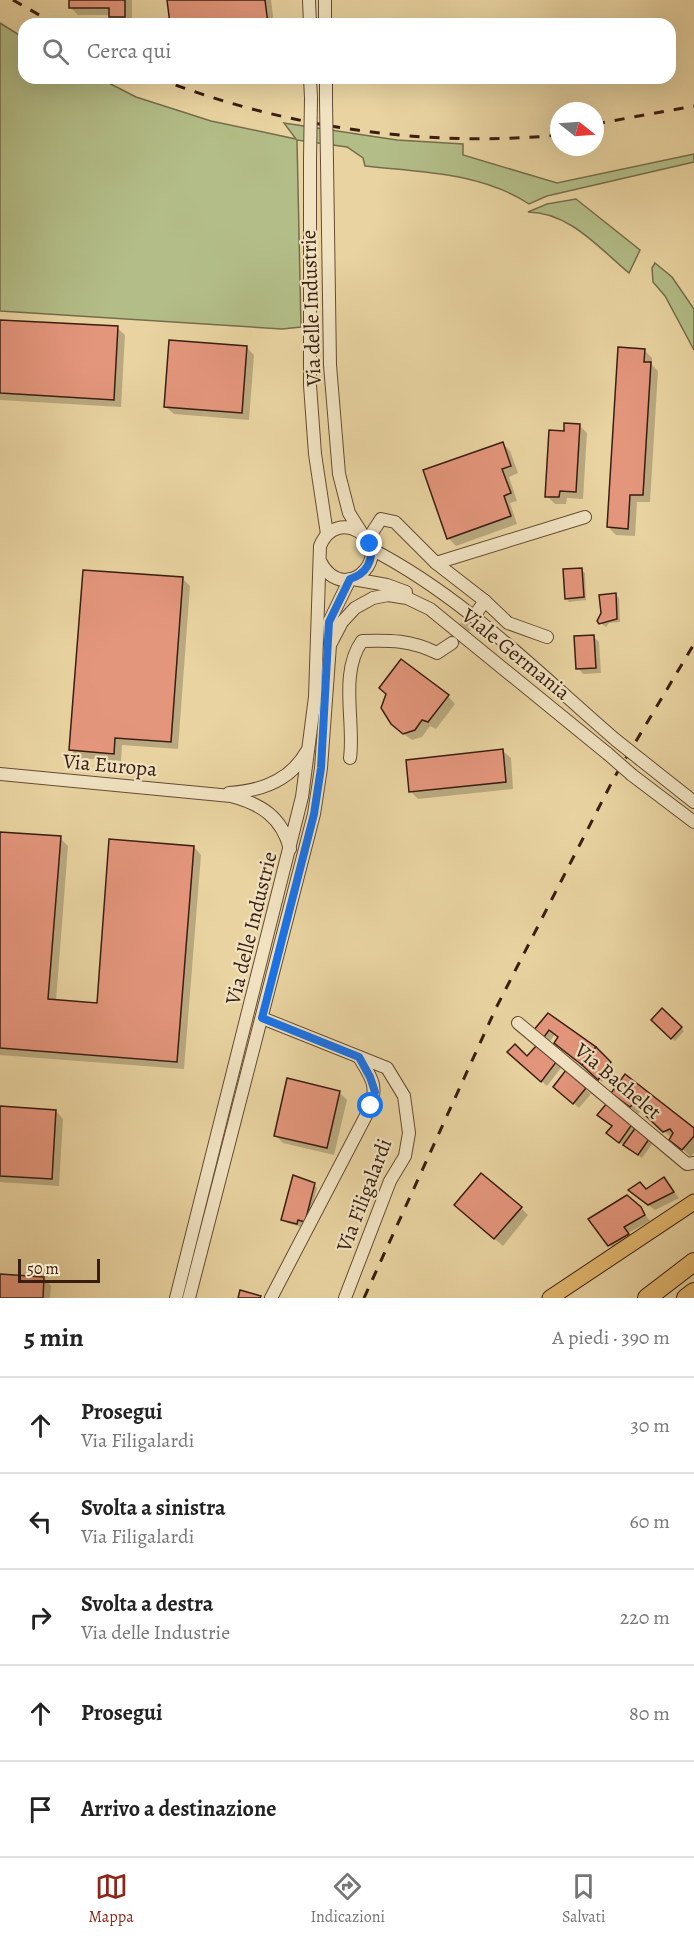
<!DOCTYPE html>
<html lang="it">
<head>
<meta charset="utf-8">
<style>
  :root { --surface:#fff; --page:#f6f6f6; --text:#222; --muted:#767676; --line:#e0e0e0; --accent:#8f2418 }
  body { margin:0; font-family:Alegreya,serif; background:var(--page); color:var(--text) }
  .compass { position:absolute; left:550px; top:102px; width:54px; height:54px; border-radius:50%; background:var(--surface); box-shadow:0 6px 24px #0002; rotate:107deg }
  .scale { position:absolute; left:18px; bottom:15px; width:82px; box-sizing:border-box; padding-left:6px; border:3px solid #391d10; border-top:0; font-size:16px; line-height:21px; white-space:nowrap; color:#391d10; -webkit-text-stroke:4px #f1e3c2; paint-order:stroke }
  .stop { position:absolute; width:18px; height:18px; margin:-14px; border:4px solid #1a73e8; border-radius:50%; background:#fff }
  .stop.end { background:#1a73e8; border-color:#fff; box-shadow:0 2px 6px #0008 }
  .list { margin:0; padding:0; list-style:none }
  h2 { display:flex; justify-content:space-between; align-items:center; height:78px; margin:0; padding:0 24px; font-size:26px }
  h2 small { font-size:20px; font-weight:400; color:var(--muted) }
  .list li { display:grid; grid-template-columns:39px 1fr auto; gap:18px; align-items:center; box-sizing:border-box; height:96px; padding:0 24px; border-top:2px solid var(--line) }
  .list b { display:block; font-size:22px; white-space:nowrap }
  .list p { margin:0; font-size:20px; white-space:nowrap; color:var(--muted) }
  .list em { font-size:20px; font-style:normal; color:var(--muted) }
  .icon { flex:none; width:33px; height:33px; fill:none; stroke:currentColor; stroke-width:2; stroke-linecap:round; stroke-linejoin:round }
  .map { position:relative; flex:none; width:694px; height:1298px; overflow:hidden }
  .search { position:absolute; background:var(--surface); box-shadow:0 6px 24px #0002; left:18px; right:18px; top:18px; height:66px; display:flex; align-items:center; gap:15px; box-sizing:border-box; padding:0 21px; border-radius:18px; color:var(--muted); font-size:22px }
  .sheet { height:558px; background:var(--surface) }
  nav { display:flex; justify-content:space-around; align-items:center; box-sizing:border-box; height:84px; border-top:2px solid var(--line); background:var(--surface); font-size:16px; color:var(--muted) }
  nav a { display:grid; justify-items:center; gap:3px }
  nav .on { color:var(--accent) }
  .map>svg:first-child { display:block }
  .green { fill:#b3bd87; stroke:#766d4c; stroke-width:1.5 }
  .shadow { fill:#0003 }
  .building { fill:#e4967c; stroke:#391d10; stroke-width:1.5 }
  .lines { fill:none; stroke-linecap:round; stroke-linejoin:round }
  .minor-tunnel { stroke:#c6af84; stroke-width:12; stroke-dasharray:12 6; stroke-linecap:butt }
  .minor-casing { stroke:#654b34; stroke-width:14 }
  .major-casing { stroke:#391d10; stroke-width:17 }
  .highway-casing { stroke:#391d10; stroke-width:20 }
  .minor { stroke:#f1e3c2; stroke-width:12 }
  .major { stroke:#e4ba70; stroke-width:15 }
  .highway { stroke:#e4ba70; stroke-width:18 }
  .rail { stroke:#391d10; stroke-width:3; stroke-dasharray:10 10; stroke-linecap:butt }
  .minor-bridge-casing { stroke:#654b34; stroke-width:14; stroke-linecap:butt }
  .minor-bridge { stroke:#f1e3c2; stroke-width:12 }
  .route { stroke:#1a73e8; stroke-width:8 }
  .labels { text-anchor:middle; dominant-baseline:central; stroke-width:4.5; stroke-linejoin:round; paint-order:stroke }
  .street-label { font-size:21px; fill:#391d10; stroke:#f1e3c2 }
</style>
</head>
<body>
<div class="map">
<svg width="694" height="1298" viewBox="0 0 694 1298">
  <rect width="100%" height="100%" fill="#e9d4a1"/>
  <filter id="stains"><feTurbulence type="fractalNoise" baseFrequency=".00333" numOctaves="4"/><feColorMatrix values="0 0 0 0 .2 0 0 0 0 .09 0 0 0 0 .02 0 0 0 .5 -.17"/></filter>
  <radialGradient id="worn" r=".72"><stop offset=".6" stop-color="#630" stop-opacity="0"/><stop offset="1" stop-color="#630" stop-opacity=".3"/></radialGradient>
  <g class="green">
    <path d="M0 23 24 38V78H99L136 97 211 121 296 139 284 123 397 140 463 144V155L557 183 694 154V162L547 196 529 204C481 172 419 172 365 166L363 158 347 147 297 140 301 327 282 329 0 311Z"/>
    <path d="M576 199 640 250 629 273C599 248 569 212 528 212L547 204Z"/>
    <polygon points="655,263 672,277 694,309 694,350 665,296 653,282 652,268"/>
  </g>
  <g class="shadow">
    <polygon points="71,0 132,0 132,24 118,24 110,15 78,15 71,8"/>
    <polygon points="169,0 271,0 274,24 172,24"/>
    <polygon points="0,321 117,328 125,335 121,407 0,400"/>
    <polygon points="246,347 254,355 249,420 174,414 166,407"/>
    <polygon points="645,351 652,358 652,365 658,371 650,502 637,502 635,536 616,535 608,527"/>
    <polygon points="579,425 587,433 583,499 567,498 566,504 555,504 547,496 565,432"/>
    <polygon points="502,443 510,451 518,473 509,477 517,501 510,503 517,524 456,546 448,538"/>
    <polygon points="582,570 585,573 586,600 569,602 566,598"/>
    <polygon points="182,578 190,586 178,749 122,745 121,761 79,758 71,750"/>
    <polygon points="616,595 619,598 620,622 609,623 606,627 598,621"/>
    <polygon points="593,636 599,642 601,673 583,674 578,668"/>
    <polygon points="448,696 455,704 436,729 430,726 422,737 412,740 401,732"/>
    <polygon points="503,751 511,758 513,789 418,799 410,791"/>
    <polygon points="0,833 60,838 68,846 56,1001 98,1004 194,847 201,855 184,1069 0,1055"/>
    <polygon points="663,1010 684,1031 675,1041 653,1020"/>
    <polygon points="548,1015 595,1048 614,1066 602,1082 555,1034 548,1044 535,1031"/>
    <polygon points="514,1057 555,1062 561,1068 547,1086"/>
    <polygon points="625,1076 694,1130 694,1152 691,1157 648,1115 652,1111 645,1106 638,1114 621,1100"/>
    <polygon points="585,1089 591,1094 579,1108 561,1092"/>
    <polygon points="339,1092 347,1100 334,1155 283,1143 275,1135"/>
    <polygon points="0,1108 56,1111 63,1119 59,1186 0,1182"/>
    <polygon points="632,1124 652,1144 642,1158 613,1138"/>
    <polygon points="314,1185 317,1188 308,1224 302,1223 301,1227 287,1223 283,1220"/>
    <polygon points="669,1185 679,1198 655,1210 630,1191 646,1190"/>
    <polygon points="521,1208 528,1215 503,1246 464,1213"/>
    <polygon points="640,1208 650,1221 628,1233 633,1240 615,1251 590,1220"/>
    <polygon points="0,1275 44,1278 51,1286 50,1298 0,1298"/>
  </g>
  <g class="building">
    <polygon points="69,0 125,0 125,17 109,17 109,8 69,8"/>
    <polygon points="167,0 265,0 268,24 170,24"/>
    <polygon points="0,320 118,326 114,400 0,393"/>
    <polygon points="169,340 247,346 242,413 164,407"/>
    <polygon points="618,347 645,349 644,362 651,362 643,495 630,495 628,529 607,527"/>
    <polygon points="564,423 580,424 576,492 560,491 559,497 545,497 549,430 564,431"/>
    <polygon points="503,442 511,466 502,469 511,493 504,496 511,516 447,539 423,470"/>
    <polygon points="582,568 584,597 565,599 563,569"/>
    <polygon points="83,570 183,577 171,742 115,738 114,754 69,750"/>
    <polygon points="616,593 617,619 599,624 597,621 601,613 599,595"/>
    <polygon points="594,635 596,668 576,669 574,636"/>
    <polygon points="401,659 449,695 428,722 422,720 415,730 403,734 391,724 381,708 386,694 379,688"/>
    <polygon points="503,749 506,782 409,792 406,760"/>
    <polygon points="0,832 61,836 48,999 97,1003 109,839 194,846 177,1062 0,1048"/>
    <polygon points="662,1008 682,1027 671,1039 651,1020"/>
    <polygon points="548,1013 596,1047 582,1065 554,1043 558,1037 549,1030 542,1040 533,1031"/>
    <polygon points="515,1044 527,1056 537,1045 557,1061 541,1082 507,1052"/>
    <polygon points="596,1047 611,1062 598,1080 582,1065"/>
    <polygon points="566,1070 586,1088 573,1104 553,1087"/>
    <polygon points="625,1074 694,1128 694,1136 682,1150 669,1140 673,1133 670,1129 663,1132 646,1116 651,1110 637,1100 630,1107 611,1093"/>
    <polygon points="287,1078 340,1091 327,1148 274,1136"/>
    <polygon points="607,1103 633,1123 619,1143 606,1133 612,1126 597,1115"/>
    <polygon points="0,1106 56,1110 52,1179 0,1176"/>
    <polygon points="636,1127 649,1139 638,1155 623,1145"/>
    <polygon points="481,1173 522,1207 494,1239 454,1205"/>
    <polygon points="293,1175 315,1183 305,1222 298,1220 297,1224 281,1220"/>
    <polygon points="664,1177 674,1192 648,1205 628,1190 640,1182 646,1189"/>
    <polygon points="627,1195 641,1207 645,1215 624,1227 629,1234 608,1246 588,1219"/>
    <polygon points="0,1274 44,1277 43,1298 0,1298"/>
    <polygon points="240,1290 261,1296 260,1298 238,1298"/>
  </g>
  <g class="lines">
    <polyline class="minor-tunnel" points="453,642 477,612"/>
    <defs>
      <g id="minor">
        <polyline points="309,0 310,24"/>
        <polyline points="325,0 325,24"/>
        <polyline points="310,78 311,98"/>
        <polyline points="326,78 326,101"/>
        <polyline points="310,159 310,385 315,454 327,534"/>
        <polyline points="327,162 330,365 339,474 349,513 361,532"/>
        <polyline points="368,539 381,519 395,522 436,563 585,517"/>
        <path d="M371 549C463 596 539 674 617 741"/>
        <polyline points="436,563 485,601 477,612"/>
        <polyline points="353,579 387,585 406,592"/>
        <polyline points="485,601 508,623 547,637"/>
        <polyline points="330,643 329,622 350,579"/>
        <path d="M350 758C355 722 339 673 362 641 390 640 411 640 437 653L452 643"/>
        <polyline points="641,760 694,802"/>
        <path d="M0 774 231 796C261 804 282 817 290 849"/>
        <polyline points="632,775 694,822"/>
        <path d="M229 793C262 791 291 780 307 751"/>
        <polyline points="262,1018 387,1068 404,1096 409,1133 405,1156 390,1181 345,1298"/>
        <polyline points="518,1023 687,1164 694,1163"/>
        <path d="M176 1298 302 797 315 697 320 546C337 505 390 540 365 570 360 576 352 580 344 580 332 579 325 571 320 561"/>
        <polyline points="189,1298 314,814 321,768 330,645 342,622 355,608 373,598 388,595 407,598 430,609 608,754"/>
        <path d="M271 1298 371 1106C378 1084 370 1076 359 1057"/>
      </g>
      <polyline id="major" points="550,1298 694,1202"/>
      <g id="highway">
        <polyline points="647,1298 694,1262"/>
        <polyline points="686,1298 694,1292"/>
      </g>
    </defs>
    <use href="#minor" class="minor-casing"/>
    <use href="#major" class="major-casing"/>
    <use href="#highway" class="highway-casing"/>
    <use href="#minor" class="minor"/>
    <use href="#major" class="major"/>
    <use href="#highway" class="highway"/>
    <g class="rail">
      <polyline points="13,0 55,24"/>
      <path d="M157 78C282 127 425 148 559 135"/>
      <polyline points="595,124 694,106"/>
      <polyline points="364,1298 496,1008 614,778 694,644"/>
    </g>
    <defs>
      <g id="minor-bridge">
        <polyline points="326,101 327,162"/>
        <polyline points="310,159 311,98"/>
        <polyline points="617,741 641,760"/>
        <polyline points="608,754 632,775"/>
      </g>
    </defs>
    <use href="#minor-bridge" class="minor-bridge-casing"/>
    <use href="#minor-bridge" class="minor-bridge"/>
  </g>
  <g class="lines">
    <path class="route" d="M370 544C374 561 366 574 350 579L329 622 321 768 314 814 262 1018 359 1057 370 1077 375 1092 371 1106"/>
  </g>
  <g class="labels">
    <g class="street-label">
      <text transform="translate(311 308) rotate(-92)">Via delle Industrie</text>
      <text transform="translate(516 654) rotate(39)">Viale Germania</text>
      <text transform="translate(110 765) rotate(5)">Via Europa</text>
      <text transform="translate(251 928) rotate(-76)">Via delle Industrie</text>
      <text transform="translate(618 1081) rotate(40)">Via Bachelet</text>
      <text transform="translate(364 1195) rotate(-69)">Via Filigalardi</text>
    </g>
  </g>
  <rect width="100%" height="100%" filter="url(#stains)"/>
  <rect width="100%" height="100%" fill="url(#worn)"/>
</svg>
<svg class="compass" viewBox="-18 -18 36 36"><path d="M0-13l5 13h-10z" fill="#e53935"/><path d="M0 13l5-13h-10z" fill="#767676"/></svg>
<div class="scale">50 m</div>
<div class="stop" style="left:371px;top:1106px"></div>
<div class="stop end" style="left:370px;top:544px"></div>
<div class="search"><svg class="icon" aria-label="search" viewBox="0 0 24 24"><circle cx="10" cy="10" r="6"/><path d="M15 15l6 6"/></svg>Cerca qui</div>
</div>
<section class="sheet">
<h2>5 min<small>A piedi · 390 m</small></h2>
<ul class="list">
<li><svg class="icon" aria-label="ahead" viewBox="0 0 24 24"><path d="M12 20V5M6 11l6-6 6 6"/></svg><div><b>Prosegui</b><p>Via Filigalardi</p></div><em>30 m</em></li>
<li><svg class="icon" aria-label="left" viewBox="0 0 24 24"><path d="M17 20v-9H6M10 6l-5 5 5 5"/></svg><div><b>Svolta a sinistra</b><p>Via Filigalardi</p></div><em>60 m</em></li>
<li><svg class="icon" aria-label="right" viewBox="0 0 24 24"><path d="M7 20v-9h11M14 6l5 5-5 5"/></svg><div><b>Svolta a destra</b><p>Via delle Industrie</p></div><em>220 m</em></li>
<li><svg class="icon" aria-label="ahead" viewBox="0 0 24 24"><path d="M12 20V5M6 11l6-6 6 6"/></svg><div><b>Prosegui</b></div><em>80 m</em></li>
<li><svg class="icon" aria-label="arrive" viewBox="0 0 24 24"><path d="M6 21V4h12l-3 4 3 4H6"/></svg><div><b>Arrivo a destinazione</b></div></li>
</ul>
</section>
<nav>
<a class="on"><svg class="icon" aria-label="map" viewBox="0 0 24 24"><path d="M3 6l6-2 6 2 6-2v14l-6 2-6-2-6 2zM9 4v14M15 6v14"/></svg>Mappa</a>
<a><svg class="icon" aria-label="directions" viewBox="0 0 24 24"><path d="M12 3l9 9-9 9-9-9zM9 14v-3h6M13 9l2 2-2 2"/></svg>Indicazioni</a>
<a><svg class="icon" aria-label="saved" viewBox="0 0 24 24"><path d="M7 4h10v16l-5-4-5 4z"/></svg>Salvati</a>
</nav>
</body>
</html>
